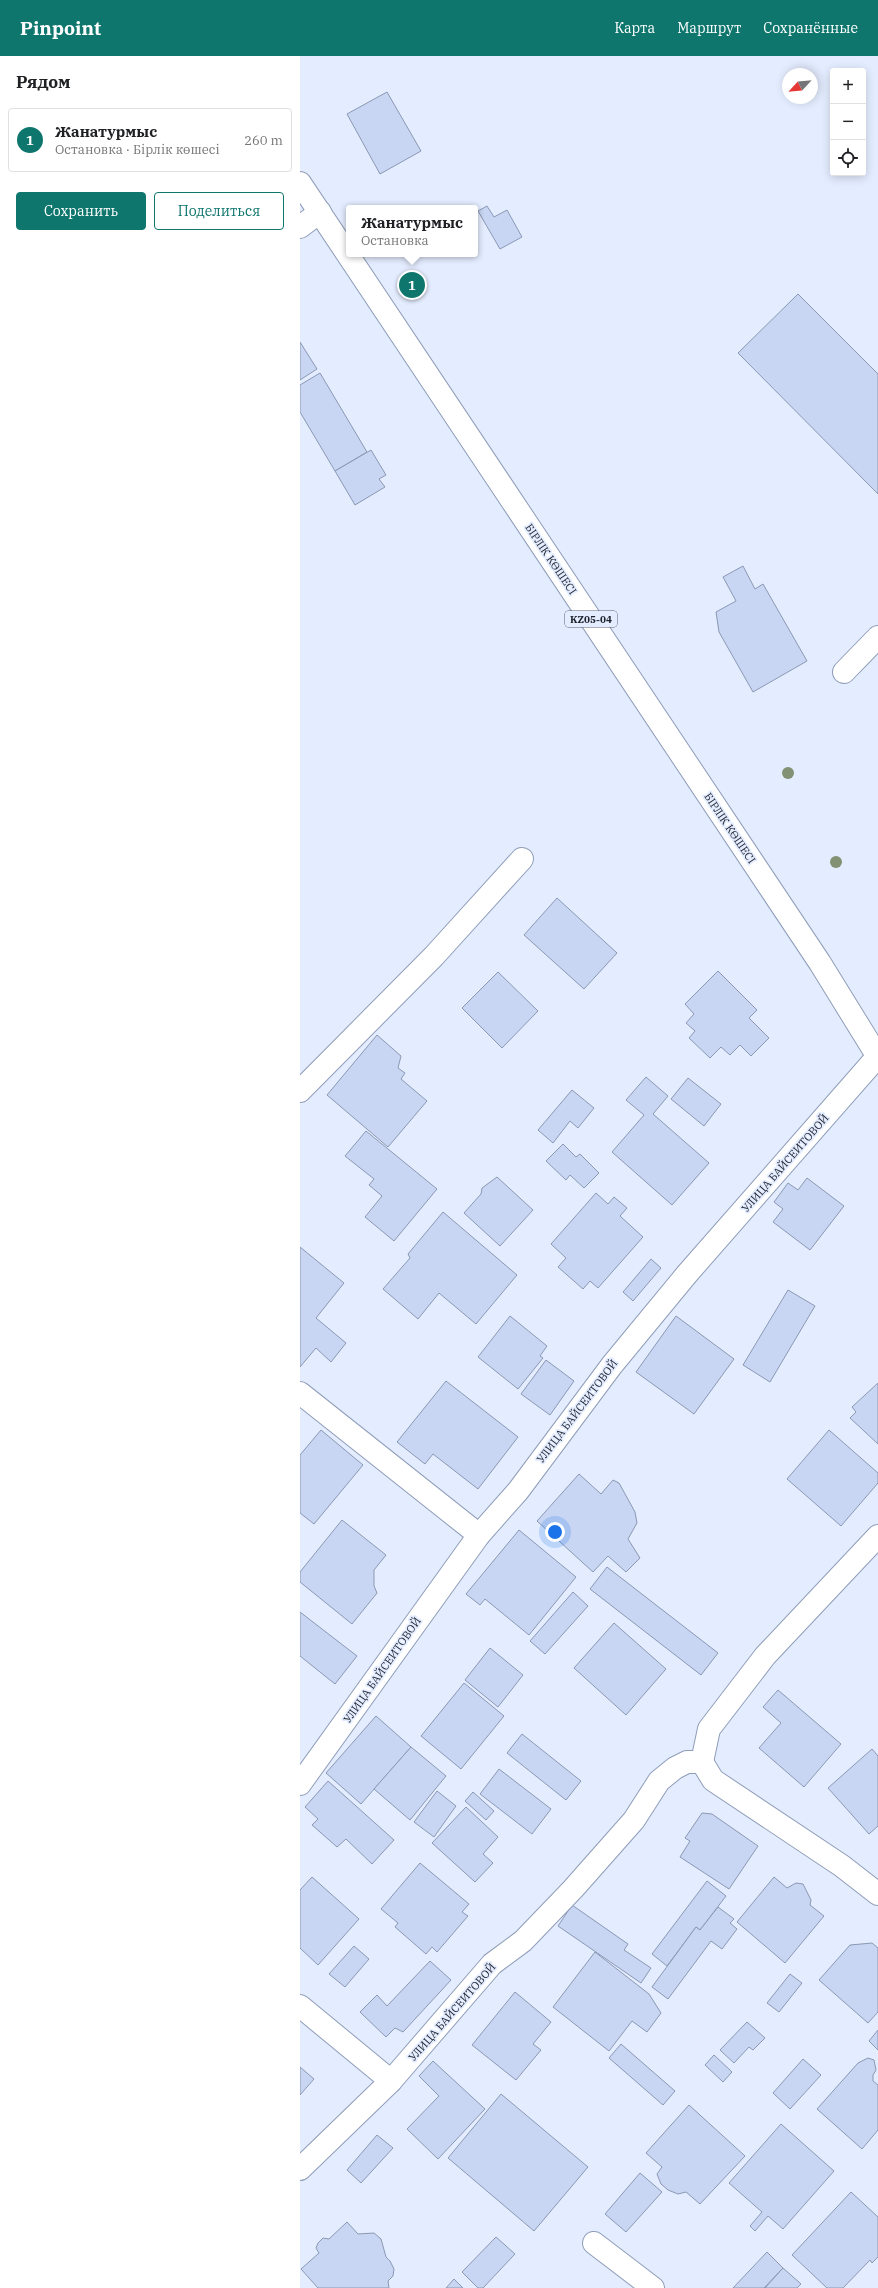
<!DOCTYPE html>
<html lang="ru">
<head>
<meta charset="utf-8">
<style>
  :root { --surface:#fff; --page:#f2f2f2; --text:#202124; --muted:#757577; --line:#e0e0e0; --accent:#0f766e }
  body { margin:0; font-family:"IBM Plex Serif",serif; background:var(--page); color:var(--text) }
  .controls { position:absolute; right:12px; top:12px; display:grid; overflow:hidden; border-radius:4px; box-shadow:0 2px 10px #0003 }
  .controls button { width:36px; height:36px; display:grid; place-items:center; padding:0; border:0; border-bottom:1px solid var(--line); background:var(--surface); color:var(--text); font:20px sans-serif }
  .compass { position:absolute; left:482px; top:12px; width:36px; height:36px; border-radius:50%; background:var(--surface); box-shadow:0 2px 10px #0003; rotate:244deg }
  .you { position:absolute; left:255px; top:1476px; width:14px; height:14px; margin:-10px; border:3px solid #fff; border-radius:50%; background:#1a73e8; box-shadow:0 0 0 6px #1a73e833 }
  .badge { display:grid; place-items:center; width:26px; height:26px; border-radius:50%; background:var(--accent); color:#fff; font-size:13px; font-weight:700 }
  .pin { position:absolute; translate:-50% -50%; border:2px solid #fff; box-shadow:0 1px 4px #0006 }
  .popup { position:absolute; left:46px; top:149px; width:132px; height:52px; box-sizing:border-box; display:grid; place-content:center; border-radius:4px; background:var(--surface); filter:drop-shadow(0 1px 3px #0005); font-size:13px; white-space:nowrap; color:var(--muted) }
  .popup b { font-size:15px; color:var(--text) }
  .popup::after { content:''; position:absolute; left:50%; top:100%; margin-left:-8px; border:8px solid transparent; border-top-color:var(--surface) }
  .list { margin:0; padding:0; list-style:none }
  h2 { display:flex; justify-content:space-between; align-items:center; height:52px; margin:0; padding:0 16px; font-size:17px }
  h2 small { font-size:13px; font-weight:400; color:var(--muted) }
  .list li { display:grid; grid-template-columns:26px 1fr auto; gap:12px; align-items:center; box-sizing:border-box; height:64px; margin:0 8px 8px; padding:0 8px; border:1px solid var(--line); border-radius:4px }
  .list b { display:block; font-size:15px; white-space:nowrap }
  .list p { margin:0; font-size:13px; white-space:nowrap; color:var(--muted) }
  .list em { font-size:13px; font-style:normal; color:var(--muted) }
  .actions { display:flex; gap:8px; padding:12px 16px }
  .actions a { flex:1; padding:9px 0; border:1px solid var(--accent); border-radius:4px; text-align:center; font-size:14px; color:var(--accent) }
  .actions .main { background:var(--accent); color:#fff }
  .icon { flex:none; width:22px; height:22px; fill:none; stroke:currentColor; stroke-width:2; stroke-linecap:round; stroke-linejoin:round }
  .map { position:relative; flex:none; width:578px; height:2232px; overflow:hidden }
  header { display:flex; align-items:center; gap:24px; box-sizing:border-box; height:56px; padding:0 20px; background:var(--accent); color:#fff }
  header strong { font-size:19px }
  nav { display:flex; gap:22px; margin-inline-start:auto; font-size:14px }
  main { display:flex }
  aside { flex:1; background:var(--surface) }
  .map>svg:first-child { display:block }
  .building { fill:#c8d6f3; stroke:#8b98b3 }
  .lines { fill:none; stroke-linecap:round; stroke-linejoin:round }
  .minor-casing { stroke:#8f9db8; stroke-width:24 }
  .tertiary-casing { stroke:#8f9db8; stroke-width:24 }
  .primary-casing { stroke:#8f9db8; stroke-width:24 }
  .minor { stroke:#fff; stroke-width:22 }
  .tertiary { stroke:#fff; stroke-width:22 }
  .primary { stroke:#fff; stroke-width:22 }
  .tree { fill:#829074 }
  .labels { text-anchor:middle; dominant-baseline:central; stroke-width:3.5; stroke-linejoin:round; paint-order:stroke }
  .shield { fill:#e4edff; stroke:#585e6b; stroke-width:1 }
  .shield-label { font-size:10px; font-weight:bold; fill:#1c212c }
  .street-label { font-size:11px; fill:#1c212c; stroke:#e4edff }
</style>
</head>
<body>
<header>
<strong>Pinpoint</strong>
<nav><a>Карта</a><a>Маршрут</a><a>Сохранённые</a></nav>
</header>
<main>
<aside>
<h2>Рядом<small></small></h2>
<ul class="list">
<li><span class="badge">1</span><div><b>Жанатурмыс</b><p>Остановка · Бірлік көшесі</p></div><em>260 m</em></li>
</ul>
<div class="actions"><a class="main">Сохранить</a><a>Поделиться</a></div>
</aside>
<div class="map">
<svg width="578" height="2232" viewBox="0 0 578 2232">
  <rect width="100%" height="100%" fill="#e4edff"/>
  <g class="building">
    <polygon points="87,36 121,95 80,118 47,58"/>
    <polygon points="187,150 194,161 207,154 222,181 200,193 178,155"/>
    <polygon points="498,238 578,318 578,438 438,297"/>
    <polygon points="0,286 17,313 0,324"/>
    <polygon points="20,317 67,396 35,415 0,356 0,329"/>
    <polygon points="71,394 86,419 79,423 85,431 55,449 35,415"/>
    <polygon points="443,510 455,533 463,528 507,605 453,636 419,576 416,556 436,545 423,521"/>
    <polygon points="257,842 317,897 284,933 224,879"/>
    <polygon points="418,915 457,954 449,962 469,982 451,1000 440,989 430,999 421,991 410,1002 389,982 395,975 386,967 394,958 385,948"/>
    <polygon points="198,916 238,955 202,992 162,952"/>
    <polygon points="77,979 101,1000 98,1012 105,1017 101,1023 127,1045 88,1091 27,1039"/>
    <polygon points="346,1021 368,1040 353,1058 409,1107 372,1149 312,1096 344,1059 326,1044"/>
    <polygon points="388,1022 421,1048 404,1070 371,1043"/>
    <polygon points="272,1034 294,1052 278,1072 270,1065 253,1087 238,1074"/>
    <polygon points="66,1075 137,1133 94,1185 65,1161 82,1140 69,1129 74,1123 45,1100"/>
    <polygon points="263,1088 276,1101 280,1098 299,1117 284,1132 270,1119 266,1124 246,1105"/>
    <polygon points="197,1121 233,1154 200,1190 164,1157 181,1138 182,1132"/>
    <polygon points="507,1122 544,1150 510,1194 473,1166 483,1153 474,1146 488,1127 498,1134"/>
    <polygon points="296,1137 308,1148 314,1141 327,1152 320,1160 343,1181 298,1232 290,1225 283,1233 258,1211 266,1202 251,1188"/>
    <polygon points="143,1156 217,1219 176,1268 139,1237 118,1263 83,1233 110,1202 108,1198"/>
    <polygon points="0,1191 44,1227 16,1262 46,1287 31,1306 16,1292 0,1311"/>
    <polygon points="351,1203 361,1212 333,1245 323,1236"/>
    <polygon points="488,1234 515,1250 470,1326 443,1309"/>
    <polygon points="210,1260 247,1290 240,1300 243,1302 218,1333 178,1301"/>
    <polygon points="376,1260 434,1303 394,1358 336,1316"/>
    <polygon points="246,1304 274,1325 250,1359 221,1338"/>
    <polygon points="146,1325 218,1381 178,1433 133,1398 125,1408 97,1386"/>
    <polygon points="578,1327 578,1388 550,1362 556,1356 552,1351"/>
    <polygon points="21,1374 63,1409 14,1468 0,1457 0,1399"/>
    <polygon points="529,1374 578,1417 578,1427 541,1470 487,1423"/>
    <polygon points="279,1418 301,1438 313,1424 319,1427 335,1456 337,1467 328,1483 340,1502 326,1516 308,1500 293,1516 237,1465"/>
    <polygon points="42,1464 86,1499 74,1514 74,1530 77,1537 52,1568 0,1526 0,1516"/>
    <polygon points="219,1474 276,1521 229,1579 185,1543 180,1549 166,1538"/>
    <polygon points="307,1511 418,1597 401,1619 290,1533"/>
    <polygon points="273,1536 288,1550 245,1598 230,1585"/>
    <polygon points="0,1556 57,1600 35,1628 0,1600"/>
    <polygon points="314,1567 366,1613 326,1659 274,1612"/>
    <polygon points="190,1592 223,1619 198,1651 165,1624"/>
    <polygon points="164,1627 204,1660 161,1713 121,1680"/>
    <polygon points="478,1634 541,1688 504,1731 459,1692 481,1667 463,1651"/>
    <polygon points="76,1660 111,1691 61,1748 26,1717"/>
    <polygon points="222,1678 281,1725 266,1744 207,1697"/>
    <polygon points="111,1691 146,1720 110,1764 74,1733"/>
    <polygon points="572,1693 578,1700 578,1770 569,1778 528,1732"/>
    <polygon points="199,1713 251,1753 232,1778 180,1738"/>
    <polygon points="28,1725 94,1784 72,1808 46,1783 37,1791 12,1769 18,1763 5,1751"/>
    <polygon points="137,1735 156,1750 134,1781 114,1766"/>
    <polygon points="173,1736 194,1755 186,1764 165,1745"/>
    <polygon points="166,1751 198,1781 183,1798 193,1807 175,1826 132,1787"/>
    <polygon points="402,1757 412,1758 458,1790 429,1833 380,1801 390,1785 385,1782"/>
    <polygon points="120,1807 169,1848 162,1856 168,1860 137,1896 132,1891 126,1898 95,1871 98,1867 81,1853"/>
    <polygon points="12,1821 59,1863 18,1909 0,1892 0,1834"/>
    <polygon points="474,1821 487,1832 496,1827 503,1828 511,1844 510,1849 524,1860 485,1907 437,1866"/>
    <polygon points="407,1825 426,1840 400,1874 396,1871 367,1910 352,1898"/>
    <polygon points="272,1849 328,1888 324,1894 351,1912 341,1927 258,1870"/>
    <polygon points="418,1851 434,1863 430,1867 437,1873 422,1893 411,1885 368,1943 352,1931 396,1871 400,1874"/>
    <polygon points="572,1887 578,1892 578,1956 568,1967 519,1924 550,1889"/>
    <polygon points="54,1890 69,1903 45,1931 29,1918"/>
    <polygon points="295,1896 349,1938 361,1957 347,1976 332,1965 309,1995 253,1951"/>
    <polygon points="130,1905 151,1924 103,1976 95,1972 86,1981 60,1956 77,1939 87,1950"/>
    <polygon points="490,1918 502,1927 479,1956 467,1947"/>
    <polygon points="215,1936 251,1966 233,1988 241,1994 216,2024 172,1989"/>
    <polygon points="447,1966 465,1982 453,1994 449,1991 434,2007 420,1994"/>
    <polygon points="578,1974 578,1994 569,1985"/>
    <polygon points="321,1988 375,2035 363,2049 309,2002"/>
    <polygon points="414,1999 432,2016 423,2026 405,2009"/>
    <polygon points="568,2002 574,2004 576,2014 573,2019 573,2025 578,2029 578,2074 562,2093 517,2053 558,2007"/>
    <polygon points="503,2003 521,2019 490,2053 473,2037"/>
    <polygon points="133,2005 185,2053 138,2103 107,2073 139,2040 119,2020"/>
    <polygon points="0,2011 14,2023 0,2039"/>
    <polygon points="201,2038 288,2111 234,2175 148,2102"/>
    <polygon points="389,2049 445,2100 400,2148 386,2136 378,2138 368,2134 361,2128 357,2118 362,2111 346,2097"/>
    <polygon points="481,2068 534,2115 483,2173 468,2160 455,2175 450,2170 462,2156 429,2127"/>
    <polygon points="77,2079 93,2092 61,2127 47,2114"/>
    <polygon points="340,2117 362,2136 326,2176 305,2158"/>
    <polygon points="551,2136 578,2161 578,2201 572,2207 570,2204 543,2232 527,2232 492,2199"/>
    <polygon points="47,2166 58,2178 74,2177 81,2183 86,2201 90,2205 94,2213 93,2220 88,2225 89,2232 18,2232 1,2213 19,2197 16,2192 18,2187 23,2182 29,2183"/>
    <polygon points="196,2181 215,2198 183,2232 178,2232 162,2216"/>
    <polygon points="467,2196 483,2212 464,2232 433,2232"/>
    <polygon points="483,2212 501,2228 497,2232 465,2232"/>
    <polygon points="154,2223 163,2232 146,2232"/>
  </g>
  <g class="lines">
    <defs>
      <g id="minor">
        <polyline points="544,616 578,581"/>
        <polyline points="0,1035 134,900 222,803"/>
        <polyline points="0,1337 179,1479"/>
        <polyline points="402,1706 413,1724 542,1810 578,1838"/>
        <polyline points="0,1728 179,1479 218,1435 312,1309 387,1218 578,1000"/>
        <polyline points="0,1950 91,2025"/>
        <polyline points="0,2113 91,2025 192,1908 223,1885 273,1833 334,1764 359,1725 375,1712 387,1706 402,1706 409,1673 465,1600 578,1480"/>
        <polyline points="294,2187 353,2232"/>
      </g>
      <polyline id="tertiary" points="0,171 20,156"/>
      <polyline id="primary" points="0,127 520,907 578,1001"/>
    </defs>
    <use href="#minor" class="minor-casing"/>
    <use href="#tertiary" class="tertiary-casing"/>
    <use href="#primary" class="primary-casing"/>
    <use href="#minor" class="minor"/>
    <use href="#tertiary" class="tertiary"/>
    <use href="#primary" class="primary"/>
  </g>
  <g class="tree">
    <circle cx="488" cy="717" r="6"/>
    <circle cx="536" cy="806" r="6"/>
  </g>
  <g class="labels">
    <rect class="shield" x="265" y="555" width="52" height="16" rx="3"/>
    <g class="shield-label">
      <text x="291" y="563">KZ05-04</text>
    </g>
    <g class="street-label">
      <text transform="translate(251 503) rotate(56)">БІРЛІК КӨШЕСІ</text>
      <text transform="translate(430 772) rotate(56)">БІРЛІК КӨШЕСІ</text>
      <text transform="translate(485 1107) rotate(-49)">УЛИЦА БАЙСЕИТОВОЙ</text>
      <text transform="translate(277 1355) rotate(-53)">УЛИЦА БАЙСЕИТОВОЙ</text>
      <text transform="translate(82 1614) rotate(-55)">УЛИЦА БАЙСЕИТОВОЙ</text>
      <text transform="translate(152 1956) rotate(-49)">УЛИЦА БАЙСЕИТОВОЙ</text>
    </g>
  </g>
</svg>
<div class="controls">
<button>+</button>
<button>−</button>
<button><svg class="icon" aria-label="locate" viewBox="0 0 24 24"><circle cx="12" cy="12" r="6"/><path d="M12 2v4M12 18v4M2 12h4M18 12h4"/></svg></button>
</div>
<svg class="compass" viewBox="-18 -18 36 36"><path d="M0-13l5 13h-10z" fill="#e53935"/><path d="M0 13l5-13h-10z" fill="#757577"/></svg>
<div class="you"></div>
<div class="pin badge" style="left:112px;top:229px">1</div>
<div class="popup"><b>Жанатурмыс</b>Остановка</div>
</div>
</main>
</body>
</html>
